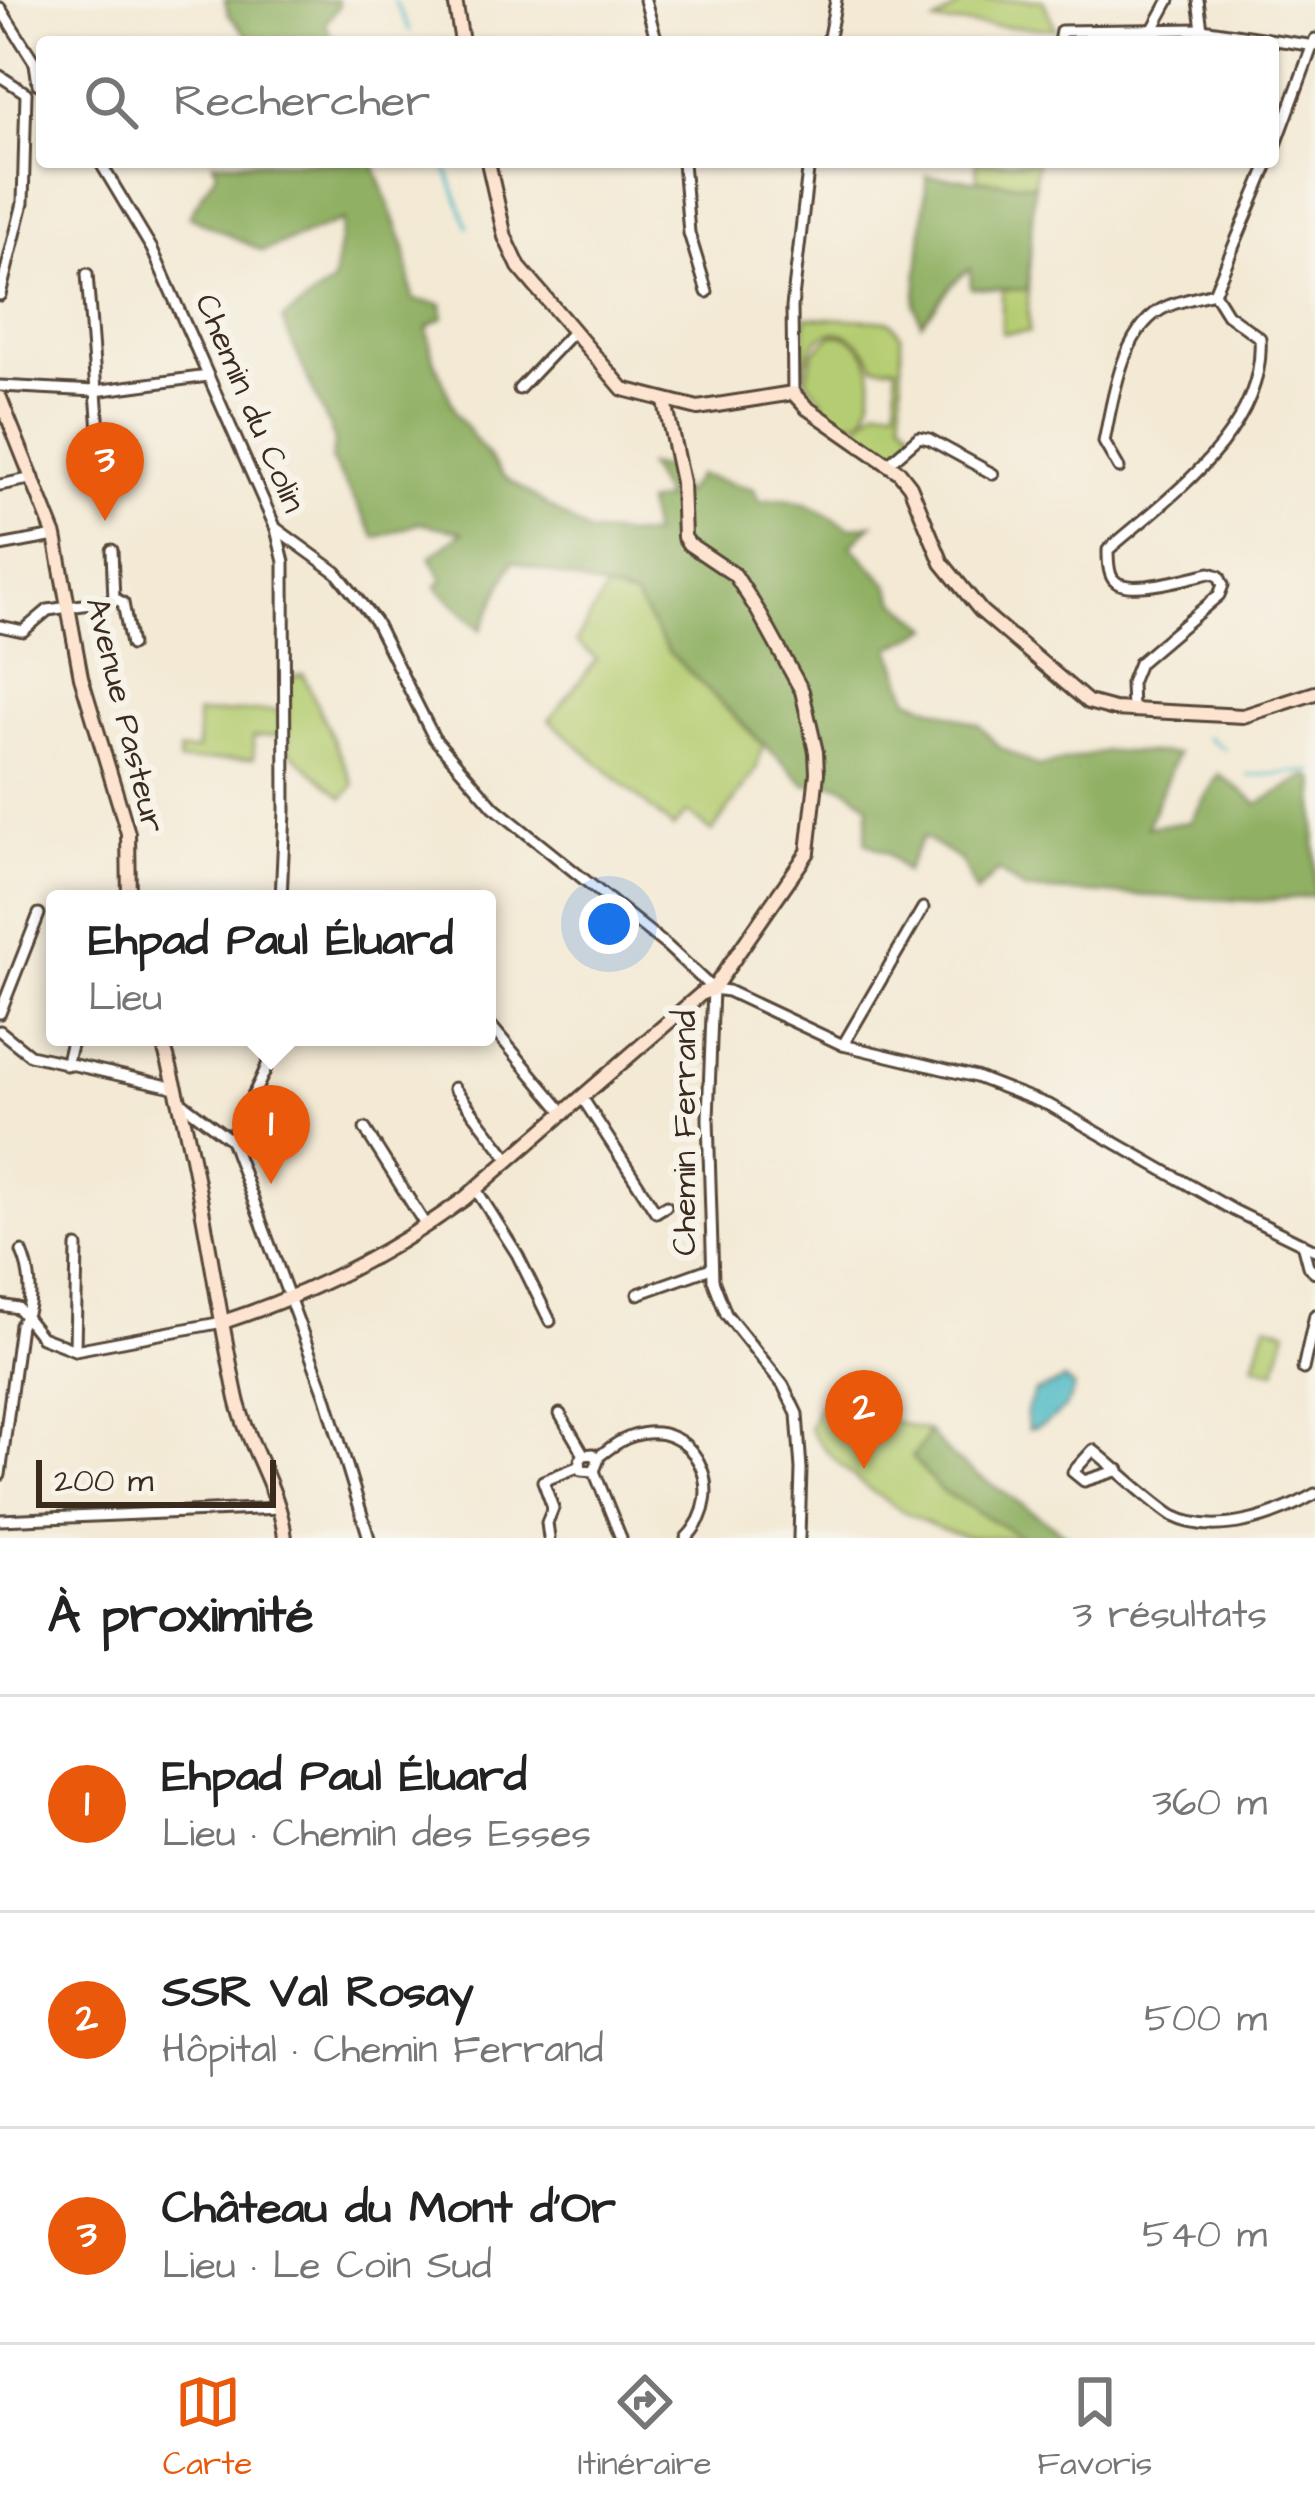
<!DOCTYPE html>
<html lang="fr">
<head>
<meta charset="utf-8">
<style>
  :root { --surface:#fff; --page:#f2f2f2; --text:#222; --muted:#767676; --line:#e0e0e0; --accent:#ea580c }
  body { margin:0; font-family:"Architects Daughter",sans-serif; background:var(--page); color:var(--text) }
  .scale { position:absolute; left:36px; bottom:30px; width:240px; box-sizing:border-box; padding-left:12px; border:6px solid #3b2a1e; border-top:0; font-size:33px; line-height:42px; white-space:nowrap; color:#3b2a1e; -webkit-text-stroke:9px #f7f3e8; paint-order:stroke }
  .you { position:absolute; left:609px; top:924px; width:42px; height:42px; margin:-30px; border:9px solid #fff; border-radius:50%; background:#1a73e8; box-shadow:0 0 0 18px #1a73e833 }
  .badge { display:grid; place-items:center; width:78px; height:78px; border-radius:50%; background:var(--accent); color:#fff; font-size:39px; font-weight:700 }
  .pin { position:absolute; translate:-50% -99px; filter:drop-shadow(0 3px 6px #0008) }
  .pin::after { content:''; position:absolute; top:63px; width:42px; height:36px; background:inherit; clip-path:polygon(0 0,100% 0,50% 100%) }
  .popup { position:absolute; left:46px; top:890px; width:450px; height:156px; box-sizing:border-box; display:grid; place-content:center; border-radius:12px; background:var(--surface); filter:drop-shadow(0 3px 9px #0005); font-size:39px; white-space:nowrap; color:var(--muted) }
  .popup b { font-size:45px; color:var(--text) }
  .popup::after { content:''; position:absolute; left:50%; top:100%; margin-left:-24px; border:24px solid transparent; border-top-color:var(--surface) }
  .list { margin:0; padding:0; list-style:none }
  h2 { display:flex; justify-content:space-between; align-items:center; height:156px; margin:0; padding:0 48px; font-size:51px }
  h2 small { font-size:39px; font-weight:400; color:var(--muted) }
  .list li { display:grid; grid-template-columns:78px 1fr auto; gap:36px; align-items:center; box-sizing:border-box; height:216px; padding:0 48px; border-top:3px solid var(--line) }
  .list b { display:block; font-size:45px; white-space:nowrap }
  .list p { margin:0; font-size:39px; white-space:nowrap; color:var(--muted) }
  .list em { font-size:39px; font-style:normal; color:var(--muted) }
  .icon { flex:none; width:66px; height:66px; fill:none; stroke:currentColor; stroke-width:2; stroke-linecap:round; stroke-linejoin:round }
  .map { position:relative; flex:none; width:1315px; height:1538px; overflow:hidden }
  .search { position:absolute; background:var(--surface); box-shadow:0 3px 9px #0004; left:36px; right:36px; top:36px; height:132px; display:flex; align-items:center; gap:30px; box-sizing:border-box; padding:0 42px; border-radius:12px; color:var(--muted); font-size:45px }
  .sheet { height:804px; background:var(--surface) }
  nav { display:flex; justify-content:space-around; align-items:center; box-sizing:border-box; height:168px; border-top:3px solid var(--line); background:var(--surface); font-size:33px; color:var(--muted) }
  nav a { display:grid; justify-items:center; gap:6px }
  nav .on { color:var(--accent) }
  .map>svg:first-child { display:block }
  .green { fill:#b5cd72; stroke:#787c48; stroke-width:3 }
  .forest { fill:#90b064; stroke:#666d41; stroke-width:3 }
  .water { fill:#4cbac5; stroke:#447272; stroke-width:3 }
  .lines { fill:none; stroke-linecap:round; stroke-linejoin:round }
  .stream { stroke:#4cbac5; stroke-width:3 }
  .street-casing { stroke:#574739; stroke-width:15 }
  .secondary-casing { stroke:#574739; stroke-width:18 }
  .street { stroke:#fff; stroke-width:9 }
  .secondary { stroke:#fde4d0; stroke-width:12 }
  .labels { text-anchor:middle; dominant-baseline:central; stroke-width:12; stroke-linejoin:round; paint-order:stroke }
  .street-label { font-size:33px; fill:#3b2a1e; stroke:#f7f3e8 }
</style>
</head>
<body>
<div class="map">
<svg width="1315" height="1538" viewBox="0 0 1315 1538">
  <rect width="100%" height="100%" fill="#f7f3e8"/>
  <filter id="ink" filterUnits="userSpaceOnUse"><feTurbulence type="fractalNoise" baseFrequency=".00833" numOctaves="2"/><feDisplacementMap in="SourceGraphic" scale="24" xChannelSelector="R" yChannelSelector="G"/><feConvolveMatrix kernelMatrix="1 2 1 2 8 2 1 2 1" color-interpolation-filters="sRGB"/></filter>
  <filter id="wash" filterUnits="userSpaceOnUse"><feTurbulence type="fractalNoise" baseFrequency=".004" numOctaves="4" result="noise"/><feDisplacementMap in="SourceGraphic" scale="48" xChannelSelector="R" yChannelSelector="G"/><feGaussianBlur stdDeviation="2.7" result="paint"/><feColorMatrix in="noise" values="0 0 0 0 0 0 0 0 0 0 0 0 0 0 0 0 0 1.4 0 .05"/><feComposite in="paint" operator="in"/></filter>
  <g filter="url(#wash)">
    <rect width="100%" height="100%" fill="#f3e9d4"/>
    <g class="green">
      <polygon points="967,0 1043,0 1056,29 935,23"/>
      <polygon points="1141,33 1207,35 1234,42 1063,42 1064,35"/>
      <polygon points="976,162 1037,162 1034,185 977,179"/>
      <polygon points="1002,288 1028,290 1029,332 1002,333"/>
      <path d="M806 317 890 321 901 335 902 418 917 435 891 457 852 432 877 407H897L896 366H875C863 337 828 314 809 353 805 362 803 374 801 383Z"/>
      <path d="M832 335C875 333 881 393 862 420L851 421 846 428 818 409 823 400 806 379 813 353Z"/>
      <polygon points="606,590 635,598 669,652 763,745 756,770 712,832 688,812 673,828 549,720 597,659 576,642"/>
      <polygon points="303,674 354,785 343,798 288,750 287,678"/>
      <polygon points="279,710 280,735 253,737 254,758 179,762 179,751 198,750 197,714"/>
      <polygon points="1266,1324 1287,1330 1275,1371 1254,1365"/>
      <path d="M834 1393 871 1415 928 1431 925 1441 912 1457 939 1489 1022 1538C1004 1538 982 1538 965 1536 907 1522 842 1477 809 1428L819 1404Z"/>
    </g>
    <g class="forest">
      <polygon points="225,0 337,0 339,6 326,22 330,36 339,42 253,42 228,14"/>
      <path d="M213 162H373L405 248 413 300 442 304 443 318 427 327 432 354 456 414 503 476 589 533 652 536 646 503 666 499 647 466 669 468 684 494 698 475 754 489 759 502C797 492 818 510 850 528L872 524 851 545 889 585 896 601 930 628 891 648 909 699 979 725 998 746 1039 767 1105 751 1177 754 1147 827 1190 822 1219 774 1258 804 1307 776 1315 779V896L1259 901 1024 890 998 871 976 893 961 861 923 837 905 872 889 854 865 842 869 805C848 787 835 778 806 785L669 652 635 598 513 561 481 630 436 587 443 580 430 557 463 532 419 523 376 538 331 460 335 440 282 320 333 283 343 220 263 251 189 216 217 171Z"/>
      <path d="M927 176 1034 185 1028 290 971 288 970 269C948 283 940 304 921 323L915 305Z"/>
      <polygon points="928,1431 953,1458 1071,1538 1023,1538 939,1489 912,1457 925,1441"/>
    </g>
    <path class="water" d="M1064 1380 1074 1387C1071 1407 1048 1427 1028 1429L1026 1413 1034 1393Z"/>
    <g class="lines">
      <g class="stream">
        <polyline points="394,0 410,31"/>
        <polyline points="444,162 468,227"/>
        <polyline points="1207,737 1225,749"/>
        <polyline points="1248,776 1315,771"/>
      </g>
    </g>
  </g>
  <g filter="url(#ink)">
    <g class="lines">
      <defs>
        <g id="street">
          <polyline points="645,0 657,42"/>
          <polyline points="1198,0 1202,29"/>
          <polyline points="0,8 35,63 38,84"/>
          <polyline points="1153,29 1169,0"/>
          <polyline points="828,42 836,0"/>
          <polyline points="1059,42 1061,31 1202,29 1315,46"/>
          <polyline points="0,76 26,93"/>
          <polyline points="1273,153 1315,39"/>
          <polyline points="100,162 152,249 276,529 284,562 285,811 281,899"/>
          <polyline points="683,162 689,233 707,292"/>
          <polyline points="87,274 103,483"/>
          <polyline points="0,295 23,203 26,93"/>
          <polyline points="0,386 95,391 208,376"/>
          <polyline points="519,389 572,333"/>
          <polyline points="793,393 792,307 809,162"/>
          <polyline points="889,463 919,437 929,439 993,474"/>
          <path d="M1119 468 1104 442C1113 398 1122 325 1168 306 1182 300 1199 297 1214 293L1269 162"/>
          <polyline points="0,485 34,478"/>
          <polyline points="277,529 336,572 375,621 434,738 494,807 667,946 713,989"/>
          <polyline points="0,546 55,536"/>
          <polyline points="112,550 114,600"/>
          <polyline points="0,626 23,631 48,610 118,600 123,603 131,645"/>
          <path d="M1132 710 1131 683 1139 663 1219 595 1223 585 1219 576 1210 573C1190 577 1126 597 1113 579 1108 572 1108 559 1108 550 1170 496 1266 431 1260 338L1227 314 1214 293"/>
          <polyline points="713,989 728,991 843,1045 976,1077 1051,1106 1233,1210 1315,1250"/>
          <polyline points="713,989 708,1118 713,1280 726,1314 783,1385 797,1414 801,1469 799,1538"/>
          <polyline points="0,1013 39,914"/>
          <polyline points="487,1021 565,1114"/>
          <polyline points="0,1031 30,1055 177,1088"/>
          <polyline points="843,1045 923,908"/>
          <polyline points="66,1065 73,1037"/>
          <polyline points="454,1088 509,1159"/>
          <polyline points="583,1099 656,1212 666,1206"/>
          <polyline points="181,1102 231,1140 326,1397 369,1538"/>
          <polyline points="365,1129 426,1226"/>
          <path d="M231 1140C243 1108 272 1070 274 1037"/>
          <polyline points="475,1188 517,1254 550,1321"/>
          <polyline points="1302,1243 1308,1266 1315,1272"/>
          <polyline points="638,1294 711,1268"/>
          <polyline points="0,1305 18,1308 41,1337 75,1350 223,1322"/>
          <polyline points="75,1350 77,1247"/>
          <polyline points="1303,1369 1315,1315"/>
          <polyline points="560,1414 584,1455"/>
          <path d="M597 1458C607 1450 618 1441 630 1437 692 1414 732 1492 686 1538"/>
          <path d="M1119 1470 1084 1481 1073 1472 1093 1450C1119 1471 1145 1497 1173 1516 1216 1538 1276 1516 1315 1494"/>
          <polyline points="594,1471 581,1470 580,1460 584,1455 593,1454 598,1461 594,1471 621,1538"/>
          <path d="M0 1475 20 1325C35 1308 31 1272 22 1252"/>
          <polyline points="0,1520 279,1508"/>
          <polyline points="549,1538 547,1523 553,1508 543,1481 580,1466"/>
        </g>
        <g id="secondary">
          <polyline points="455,0 462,42"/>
          <polyline points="488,162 505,237 519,267 623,389 698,408 793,393 807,408 899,472 910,486 942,563 981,611 1088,702 1114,709 1243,716 1315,693"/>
          <polyline points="0,398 55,536 81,677 128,833 129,899"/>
          <path d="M161 1037C199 1155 211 1278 237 1399 248 1447 280 1490 285 1538"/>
          <path d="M223 1322C309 1294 391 1253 464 1199L702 993 713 989 808 852 817 773 816 752 802 691 758 611 735 575 689 544 684 537 682 482 665 402"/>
        </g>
      </defs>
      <use href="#street" class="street-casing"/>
      <use href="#secondary" class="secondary-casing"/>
      <use href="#street" class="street"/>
      <use href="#secondary" class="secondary"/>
    </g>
  </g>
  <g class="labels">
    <g class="street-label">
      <text transform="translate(250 403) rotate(67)">Chemin du Colin</text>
      <text transform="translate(125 715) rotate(76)">Avenue Pasteur</text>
      <text transform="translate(685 1133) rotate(-90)">Chemin Ferrand</text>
    </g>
  </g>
</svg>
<div class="scale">200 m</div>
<div class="you"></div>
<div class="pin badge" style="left:271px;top:1184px">1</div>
<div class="popup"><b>Ehpad Paul Éluard</b>Lieu</div>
<div class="pin badge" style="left:864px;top:1469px">2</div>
<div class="pin badge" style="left:105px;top:521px">3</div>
<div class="search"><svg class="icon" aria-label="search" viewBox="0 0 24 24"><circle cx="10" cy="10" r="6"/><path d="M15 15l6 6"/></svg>Rechercher</div>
</div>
<section class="sheet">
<h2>À proximité<small>3 résultats</small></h2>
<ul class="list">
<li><span class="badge">1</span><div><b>Ehpad Paul Éluard</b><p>Lieu · Chemin des Esses</p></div><em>360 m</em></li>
<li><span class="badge">2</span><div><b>SSR Val Rosay</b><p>Hôpital · Chemin Ferrand</p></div><em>500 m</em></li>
<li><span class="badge">3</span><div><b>Château du Mont d'Or</b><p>Lieu · Le Coin Sud</p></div><em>540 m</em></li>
</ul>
</section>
<nav>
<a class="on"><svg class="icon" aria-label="map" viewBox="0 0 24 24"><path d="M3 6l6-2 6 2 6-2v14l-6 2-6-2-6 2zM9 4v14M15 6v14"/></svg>Carte</a>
<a><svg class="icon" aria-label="directions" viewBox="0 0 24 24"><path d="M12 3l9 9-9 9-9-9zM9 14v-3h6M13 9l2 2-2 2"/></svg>Itinéraire</a>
<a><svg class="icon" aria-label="saved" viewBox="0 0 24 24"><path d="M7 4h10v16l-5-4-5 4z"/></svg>Favoris</a>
</nav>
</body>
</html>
